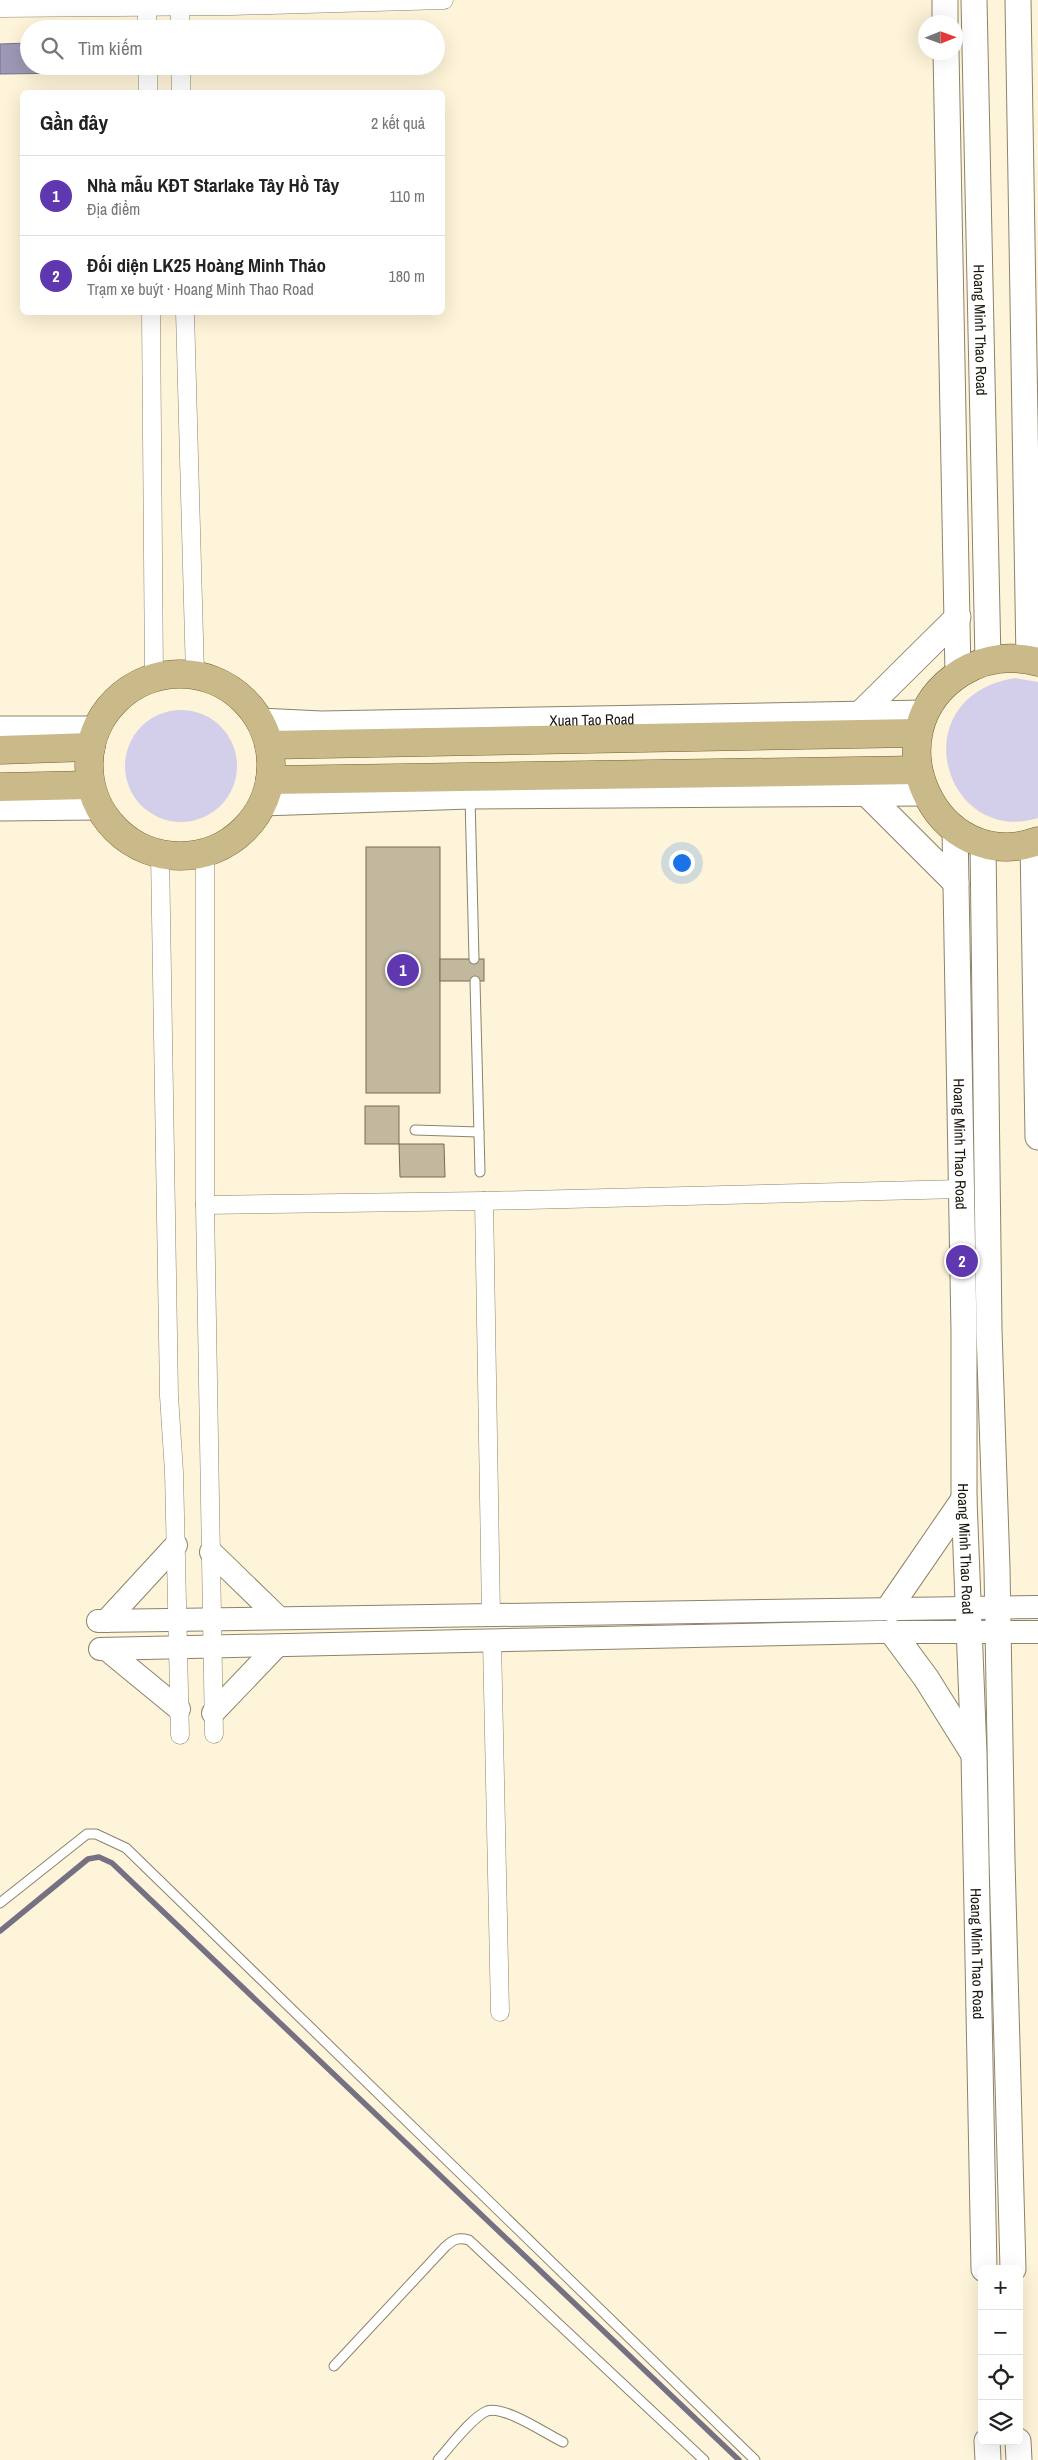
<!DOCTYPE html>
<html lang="vi">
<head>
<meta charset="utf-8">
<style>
  :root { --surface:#fff; --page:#f2f2f2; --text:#222; --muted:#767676; --line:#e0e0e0; --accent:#5f37af }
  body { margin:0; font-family:"Archivo Narrow",sans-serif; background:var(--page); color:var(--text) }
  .controls { position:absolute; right:15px; bottom:15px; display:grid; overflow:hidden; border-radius:8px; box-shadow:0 5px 20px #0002 }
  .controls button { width:45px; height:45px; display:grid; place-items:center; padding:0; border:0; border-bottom:1px solid var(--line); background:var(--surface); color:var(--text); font:25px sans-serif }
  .compass { position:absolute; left:918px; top:15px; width:45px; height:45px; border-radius:50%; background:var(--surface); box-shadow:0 5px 20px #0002; rotate:89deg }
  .you { position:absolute; left:681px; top:862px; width:18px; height:18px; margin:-12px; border:4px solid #fff; border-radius:50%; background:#1a73e8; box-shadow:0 0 0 8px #1a73e833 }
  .badge { display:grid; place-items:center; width:32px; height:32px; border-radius:50%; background:var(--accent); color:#fff; font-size:16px; font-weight:700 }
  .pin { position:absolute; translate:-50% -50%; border:2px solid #fff; box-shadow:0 1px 5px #0006 }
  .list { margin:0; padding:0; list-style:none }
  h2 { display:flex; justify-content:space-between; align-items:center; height:65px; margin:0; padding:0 20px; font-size:21px }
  h2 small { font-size:16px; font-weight:400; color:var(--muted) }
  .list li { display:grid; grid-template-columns:32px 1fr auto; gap:15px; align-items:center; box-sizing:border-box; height:80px; padding:0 20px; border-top:1px solid var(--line) }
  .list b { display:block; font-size:19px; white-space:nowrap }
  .list p { margin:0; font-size:16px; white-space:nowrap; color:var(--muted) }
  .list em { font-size:16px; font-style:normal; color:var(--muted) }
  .icon { flex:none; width:28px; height:28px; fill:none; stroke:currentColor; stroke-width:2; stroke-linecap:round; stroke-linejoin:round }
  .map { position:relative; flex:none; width:1038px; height:2460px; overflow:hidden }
  .search { position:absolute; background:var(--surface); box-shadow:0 5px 20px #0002; left:20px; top:20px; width:425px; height:55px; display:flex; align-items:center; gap:12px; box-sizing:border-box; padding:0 18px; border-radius:28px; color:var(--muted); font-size:19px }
  .panel { position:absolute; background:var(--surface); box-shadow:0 5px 20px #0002; left:20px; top:90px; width:425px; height:225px; border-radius:8px }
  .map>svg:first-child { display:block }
  .green { fill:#d3ceea }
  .water { fill:#9d98b6; stroke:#757183 }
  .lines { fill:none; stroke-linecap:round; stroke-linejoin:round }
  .stream { stroke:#757183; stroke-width:5.5 }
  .building { fill:#c1b89e; stroke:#756c55 }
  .service-casing { stroke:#8c836b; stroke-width:11 }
  .minor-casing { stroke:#8c836b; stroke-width:19 }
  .tertiary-casing { stroke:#8c836b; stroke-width:24 }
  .secondary-casing { stroke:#8c836b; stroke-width:27 }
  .primary-casing { stroke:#74622b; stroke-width:29 }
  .service { stroke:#fff; stroke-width:9 }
  .minor { stroke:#fff; stroke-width:18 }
  .tertiary { stroke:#fff; stroke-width:22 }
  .secondary { stroke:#fff; stroke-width:25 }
  .primary { stroke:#cab989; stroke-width:28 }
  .labels { text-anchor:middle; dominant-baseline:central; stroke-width:4; stroke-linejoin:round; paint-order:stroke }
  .street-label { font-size:15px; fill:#18150c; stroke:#fef4d9 }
</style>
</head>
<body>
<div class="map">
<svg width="1038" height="2460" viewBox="0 0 1038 2460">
  <rect width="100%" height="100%" fill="#fef4d9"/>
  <g class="green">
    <path d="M1015 678 1038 682V818C944 847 900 697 1015 678Z"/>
    <circle cx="181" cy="766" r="56"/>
  </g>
  <polygon class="water" points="29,43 29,66 75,66 75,73 0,74 0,44"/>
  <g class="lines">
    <polyline class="stream" points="0,1931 88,1859 99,1857 112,1863 739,2460"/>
  </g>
  <g class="building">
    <rect x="366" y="847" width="74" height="246"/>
    <rect x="440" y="959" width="44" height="22"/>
    <rect x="365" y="1106" width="34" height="38"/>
    <polygon points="399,1144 444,1144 445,1177 400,1177"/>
  </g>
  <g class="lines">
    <defs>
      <g id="service">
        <polyline points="470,797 474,959"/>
        <polyline points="475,981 480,1172"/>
        <polyline points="415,1130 479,1132"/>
        <polyline points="0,1903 87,1834 96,1834 126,1848 755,2460"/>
        <path d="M334 2366 445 2247C454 2239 458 2237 469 2240L704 2460"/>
        <path d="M438 2460C449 2448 472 2417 487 2411 504 2405 546 2434 563 2442"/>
      </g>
      <g id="minor">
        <polyline points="147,0 147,29"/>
        <polyline points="180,0 180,29"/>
        <polyline points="0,8 232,6 444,0"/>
        <polyline points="148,66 148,92"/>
        <polyline points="181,66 181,92"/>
        <polyline points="151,312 154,677"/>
        <polyline points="185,312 195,675"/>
        <polyline points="205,851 205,1205 214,1734"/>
        <polyline points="160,854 169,1396 174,1472 180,1735"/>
        <polyline points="484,1201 491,1615"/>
        <polyline points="205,1205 484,1201 961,1189"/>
        <polyline points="492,1641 500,2012"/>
      </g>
      <g id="tertiary">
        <polyline points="211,1552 279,1618"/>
        <polyline points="98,1621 1038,1607"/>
        <polyline points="106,1621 176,1545"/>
        <polyline points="100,1649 879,1632 1038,1632"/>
        <polyline points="106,1649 179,1709"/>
        <polyline points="213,1713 277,1646"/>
      </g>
      <g id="secondary">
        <polyline points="945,0 945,22"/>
        <path id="s1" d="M974 0 988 661"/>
        <polyline points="1018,0 1029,660"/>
        <polyline points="946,52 958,674"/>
        <polyline points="860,714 958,617"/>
        <path id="s2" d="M260 721 321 724 925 713"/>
        <polyline points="0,729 97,729"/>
        <polyline points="866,793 956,883"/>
        <polyline points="262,803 470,796 925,793"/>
        <polyline points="0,808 97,807"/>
        <path id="s3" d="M955 829 964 1331V1499L974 1754 984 2269"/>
        <polyline points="1033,843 1038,1137"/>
        <polyline points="983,844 989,1330 997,1568 1002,1860 1013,2269"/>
        <polyline points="889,1608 964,1499"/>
        <polyline points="892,1632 926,1678 973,1753"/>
        <polyline points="987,2441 988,2460"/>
        <polyline points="1018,2441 1019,2460"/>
      </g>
      <g id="primary">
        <path d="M1038 662C1012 655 985 658 962 672 867 731 936 878 1038 841"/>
        <circle cx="180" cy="765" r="91"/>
        <polyline points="269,745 917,733"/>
        <polyline points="0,750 91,747"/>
        <polyline points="270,780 918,770"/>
        <polyline points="0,787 90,785"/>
      </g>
    </defs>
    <use href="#service" class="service-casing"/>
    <use href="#minor" class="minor-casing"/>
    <use href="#tertiary" class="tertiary-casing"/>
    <use href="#secondary" class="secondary-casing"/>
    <use href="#primary" class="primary-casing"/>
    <use href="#service" class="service"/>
    <use href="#minor" class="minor"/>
    <use href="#tertiary" class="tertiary"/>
    <use href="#secondary" class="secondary"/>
    <use href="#primary" class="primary"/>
  </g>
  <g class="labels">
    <g class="street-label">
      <text stroke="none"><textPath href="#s1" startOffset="330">Hoang Minh Thao Road</textPath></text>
      <text stroke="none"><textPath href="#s2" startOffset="332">Xuan Tao Road</textPath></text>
      <text stroke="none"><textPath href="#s3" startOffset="315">Hoang Minh Thao Road</textPath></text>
      <text stroke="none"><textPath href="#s3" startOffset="720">Hoang Minh Thao Road</textPath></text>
      <text stroke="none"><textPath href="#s3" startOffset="1125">Hoang Minh Thao Road</textPath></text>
    </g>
  </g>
</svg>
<div class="controls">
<button>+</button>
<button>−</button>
<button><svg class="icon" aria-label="locate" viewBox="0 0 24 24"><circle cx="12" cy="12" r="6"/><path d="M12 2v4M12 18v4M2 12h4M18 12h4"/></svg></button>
<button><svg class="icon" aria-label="layers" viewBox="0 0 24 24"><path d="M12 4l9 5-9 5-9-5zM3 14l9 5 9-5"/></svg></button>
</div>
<svg class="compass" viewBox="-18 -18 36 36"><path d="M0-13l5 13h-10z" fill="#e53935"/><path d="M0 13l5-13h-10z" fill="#767676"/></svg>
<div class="you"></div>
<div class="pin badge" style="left:403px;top:970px">1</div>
<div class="pin badge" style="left:962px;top:1261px">2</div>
<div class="search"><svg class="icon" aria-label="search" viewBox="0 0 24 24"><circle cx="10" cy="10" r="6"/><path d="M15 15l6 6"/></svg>Tìm kiếm</div>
<section class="panel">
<h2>Gần đây<small>2 kết quả</small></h2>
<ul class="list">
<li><span class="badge">1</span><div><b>Nhà mẫu KĐT Starlake Tây Hồ Tây</b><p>Địa điểm</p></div><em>110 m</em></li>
<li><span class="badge">2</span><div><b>Đối diện LK25 Hoàng Minh Thảo</b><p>Trạm xe buýt · Hoang Minh Thao Road</p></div><em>180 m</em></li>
</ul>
</section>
</div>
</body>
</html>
